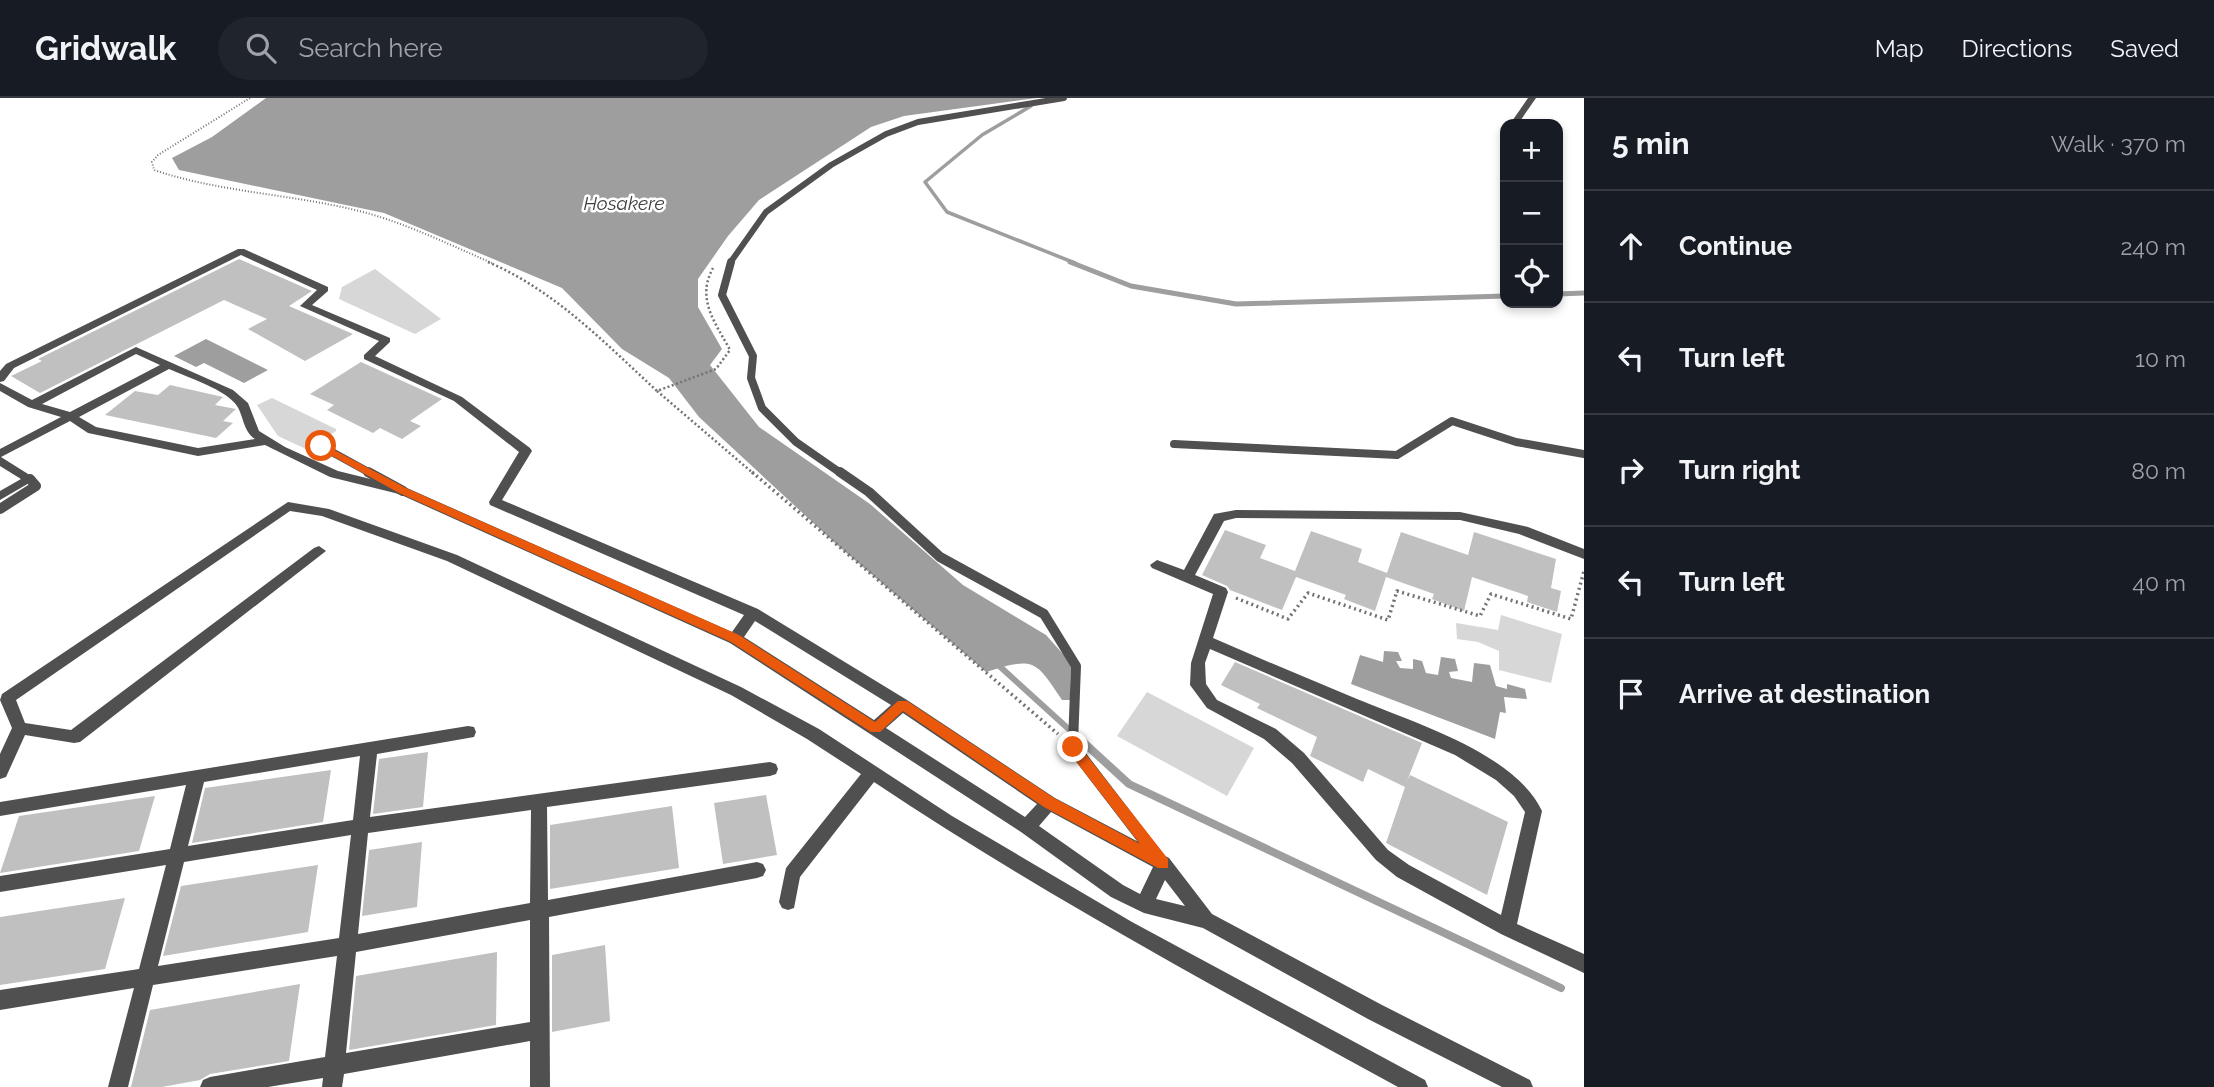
<!DOCTYPE html>
<html lang="en">
<head>
<meta charset="utf-8">
<style>
  :root { --surface:#171b24; --page:#20242c; --text:#f1f3f6; --muted:#9ea1a6; --line:#363941 }
  body { margin:0; font-family:Raleway,sans-serif; background:var(--page); color:var(--text) }
  .controls { position:absolute; right:21px; top:21px; display:grid; overflow:hidden; border-radius:14px; box-shadow:0 4px 10px #0003 }
  .controls button { width:63px; height:63px; display:grid; place-items:center; padding:0; border:0; border-bottom:2px solid var(--line); background:var(--surface); color:var(--text); font:35px sans-serif }
  .stop { position:absolute; width:21px; height:21px; margin:-16px; border:5px solid #ea580c; border-radius:50%; background:#fff }
  .stop.end { background:#ea580c; border-color:#fff; box-shadow:0 2px 7px #0008 }
  .list { margin:0; padding:0; list-style:none }
  h2 { display:flex; justify-content:space-between; align-items:center; height:91px; margin:0; padding:0 28px; font-size:30px }
  h2 small { font-size:23px; font-weight:400; color:var(--muted) }
  .list li { display:grid; grid-template-columns:46px 1fr auto; gap:21px; align-items:center; box-sizing:border-box; height:112px; padding:0 28px; border-top:2px solid var(--line) }
  .list b { display:block; font-size:26px; white-space:nowrap }
  .list em { font-size:23px; font-style:normal; color:var(--muted) }
  .icon { flex:none; width:38px; height:38px; fill:none; stroke:currentColor; stroke-width:2; stroke-linecap:round; stroke-linejoin:round }
  .map { position:relative; flex:none; width:1584px; height:989px; overflow:hidden }
  header { display:flex; align-items:center; gap:42px; box-sizing:border-box; height:98px; padding:0 35px; background:var(--surface); border-bottom:2px solid var(--line) }
  header strong { font-size:33px }
  nav { display:flex; gap:38px; margin-inline-start:auto; font-size:24px }
  .search { width:490px; height:63px; background:var(--page); display:flex; align-items:center; gap:18px; box-sizing:border-box; padding:0 24px; border-radius:38px; color:var(--muted); font-size:26px }
  main { display:flex }
  aside { flex:1; background:var(--surface) }
  .map>svg:first-child { display:block }
  .green { fill:#d7d7d7 }
  .water { fill:#9e9e9e }
  .lines { fill:none; stroke-linecap:round; stroke-linejoin:round }
  .stream-far3 { stroke:#9e9e9e; stroke-width:3.5 }
  .stream-far2 { stroke:#9e9e9e; stroke-width:5 }
  .stream-far1 { stroke:#9e9e9e; stroke-width:6 }
  .stream { stroke:#9e9e9e; stroke-width:8 }
  .building { fill:#c0c0c0 }
  .path-far2 { stroke:#727272; stroke-width:2; stroke-dasharray:1 2; stroke-linecap:butt }
  .path-far1 { stroke:#727272; stroke-width:2.5; stroke-dasharray:2 2.5; stroke-linecap:butt }
  .path { stroke:#727272; stroke-width:3.5; stroke-dasharray:2 3.5; stroke-linecap:butt }
  .service-far3 { stroke:#505050; stroke-width:6 }
  .service-far2 { stroke:#505050; stroke-width:8 }
  .service-far1 { stroke:#505050; stroke-width:10 }
  .service { stroke:#505050; stroke-width:13 }
  .minor { fill:#505050; fill-rule:evenodd }
  .route { fill:#ea580c }
  .labels { text-anchor:middle; dominant-baseline:central; stroke-width:5; stroke-linejoin:round; paint-order:stroke }
  .far-water-label { font-size:19px; font-style:italic; fill:#3f3f3f; stroke:#fff }
</style>
</head>
<body>
<header>
<strong>Gridwalk</strong>
<div class="search"><svg class="icon" aria-label="search" viewBox="0 0 24 24"><circle cx="10" cy="10" r="6"/><path d="M15 15l6 6"/></svg>Search here</div>
<nav><a>Map</a><a>Directions</a><a>Saved</a></nav>
</header>
<main>
<div class="map">
<svg width="1584" height="989" viewBox="0 0 1584 989">
  <rect width="100%" height="100%" fill="#fff"/>
  <g class="green">
    <polygon points="375,171 441,221 415,236 339,201 342,189"/>
    <polygon points="272,300 336,331 336,333 308,352 278,338 257,307"/>
    <polygon points="1501,517 1562,536 1551,585 1499,572 1499,553 1478,544 1457,541 1456,525 1498,532"/>
    <polygon points="1147,594 1254,650 1227,698 1117,638"/>
  </g>
  <g class="water">
    <path d="M266 0H1037L904 18 871 29 759 102 728 138 698 181V209L722 251 710 267 759 329 870 406 963 487 1046 537 1071 565 1070 602H1062C1035 561 1034 559 986 574L836 446 699 319 669 280 622 251 562 190 384 115 179 72 172 60 212 39Z"/>
    <polygon points="206,241 268,272 244,285 204,265 196,269 174,258"/>
    <polygon points="1384,553 1398,554 1402,563 1396,563 1400,570 1413,571 1413,561 1422,563 1426,575 1438,577 1441,559 1455,561 1458,573 1449,574 1451,580 1472,584 1474,565 1490,567 1496,588 1507,591 1507,586 1525,591 1527,601 1504,599 1506,615 1500,614 1495,641 1351,586 1360,557 1383,564"/>
  </g>
  <g class="lines">
    <polyline class="stream-far3" points="1031,8 982,37 925,84 947,114 1075,165"/>
    <g class="stream-far2">
      <polyline points="1070,164 1131,188 1236,206 1505,198"/>
      <polyline points="1558,196 1584,195"/>
    </g>
    <polyline class="stream-far1" points="996,565 1084,645"/>
    <polyline class="stream" points="1082,643 1129,686 1561,890"/>
  </g>
  <g class="building">
    <polygon points="239,161 312,193 289,208 353,236 305,263 248,231 267,221 224,202 40,295 11,278 42,263 38,261"/>
    <polygon points="361,264 442,301 410,323 421,328 402,341 380,330 373,335 327,312 334,307 310,296"/>
    <polygon points="170,287 223,299 215,307 236,311 223,323 233,325 216,340 105,317 135,293 158,297"/>
    <polygon points="1225,432 1266,447 1260,460 1295,473 1311,433 1362,451 1358,464 1387,475 1401,434 1468,457 1474,434 1556,461 1551,490 1561,493 1557,514 1527,504 1528,498 1472,479 1464,513 1432,501 1434,496 1386,479 1375,513 1344,501 1346,497 1296,479 1282,512 1230,492 1227,488 1202,477"/>
    <polygon points="1235,564 1422,645 1407,683 1410,677 1508,724 1487,797 1386,745 1405,689 1368,671 1363,684 1310,658 1317,639 1257,610 1260,606 1221,587"/>
    <polygon points="428,654 423,709 373,716 379,661"/>
    <polygon points="331,672 323,724 192,745 205,690"/>
    <polygon points="766,697 777,757 723,766 714,705"/>
    <polygon points="155,698 139,753 0,775 19,718"/>
    <polygon points="672,708 679,770 550,791 550,727"/>
    <polygon points="422,744 417,809 362,818 369,752"/>
    <polygon points="318,767 308,834 163,858 181,788"/>
    <polygon points="125,800 105,871 0,887 0,819"/>
    <polygon points="605,847 610,923 552,934 552,857"/>
    <polygon points="497,854 496,927 349,952 356,878"/>
    <polygon points="300,886 289,963 210,976 200,982 162,989 131,989 150,912"/>
  </g>
  <g class="lines">
    <path class="path-far2" d="M250 0 158 57 152 64 154 72C222 95 294 96 363 114 408 126 450 147 492 165"/>
    <g class="path-far1">
      <path d="M488 164C554 192 605 245 657 293L716 271 730 252C715 224 696 201 713 170"/>
      <polyline points="657,293 754,376"/>
    </g>
    <g class="path">
      <polyline points="752,374 1058,636"/>
      <polyline points="1236,500 1288,521 1308,495 1388,522 1397,493 1480,518 1491,496 1571,521 1584,473"/>
    </g>
    <polyline class="service-far3" points="730,165 766,114 831,67 886,36 918,24 1064,0"/>
    <g class="service-far2">
      <polyline points="731,164 722,197 753,258 751,280 762,310 796,344 842,376"/>
      <polyline points="1174,346 1397,357 1452,323 1516,344 1584,356"/>
      <polyline points="321,348 372,376"/>
    </g>
    <g class="service-far1">
      <polyline points="368,374 403,393"/>
      <polyline points="840,374 869,394 940,459 1044,516 1076,568 1073,645"/>
      <polyline points="0,411 36,388 30,381"/>
    </g>
    <polyline class="service" points="1073,643 1073,649 1159,761"/>
    <g class="minor">
      <polygon points="1528,0 1536,0 1518,26 1510,26"/>
      <path d="M238 151H244L328 189V193L312 207 390 240V244L375 258 462 299 530 350 532 353 502 402 758 511 907 602 1055 700 1169 760 1212 816 1382 907 1530 982 1533 989H1502L1368 921 1203 830 1144 815 1111 799 1021 734 730 545 399 396 330 379 265 347 198 358 88 335 70 323 1 359 36 381 0 402V393L21 381 0 368V351L61 319 28 309 0 293V285L32 302 136 249 233 292 248 305 259 333 285 349 338 373 407 390 732 534 744 517 490 407 489 404 519 354 454 303 364 261V257L379 243 300 208 317 192 241 157 14 270 4 283 0 284V273L6 266ZM136 256 160 267 70 314 42 306ZM169 271C187 279 227 292 237 308 244 319 243 333 255 341L198 350 96 329 79 319ZM755 523 891 607 874 622 744 539ZM903 615 1037 706 1025 719 886 630ZM1051 714 1153 769 1140 796 1123 787 1039 728ZM1165 782 1185 808 1156 801Z"/>
      <path d="M288 404 329 411 457 457 741 589 819 631 952 718 1132 824 1425 982 1428 989H1398C1220 892 1042 796 874 684L800 779 794 810 788 812 782 810 779 804 786 770 861 676 807 641 731 597 447 463 322 418 290 413 16 602 25 625 71 632 314 450 319 448 326 453 80 644 74 645 25 637 6 679 0 681V656L12 630 0 602 2 596Z"/>
      <path d="M1236 412 1460 414 1528 429 1584 451V461L1519 436 1460 422 1236 420 1224 423 1195 477 1226 490 1228 494 1213 540C1261 561 1309 581 1357 601 1414 625 1515 655 1542 713L1517 826 1584 856V875L1501 836 1397 779 1376 762 1292 665 1264 641 1207 610 1190 587 1191 565 1213 496 1152 470 1150 467 1157 462 1184 472 1214 416ZM1210 551 1455 657 1496 682 1514 698 1525 714 1501 817 1409 767 1388 752 1304 655 1276 631 1217 602 1206 586 1205 565Z"/>
      <path d="M468 628 474 629 476 634 474 639 377 656 370 719 770 664 776 666 778 671 776 676 770 678 547 709 548 802 757 764 763 766 766 772 763 778 757 780 549 819 550 989H530V943L344 976 342 989H322L323 980 268 989H200L203 982 210 979 325 959 337 858 153 887 128 989H108L134 890 0 912V892L139 871 166 767 0 794V778L170 751 186 687 0 718V704ZM360 658 353 722 188 748 204 684ZM531 712 530 805 358 836 368 735ZM351 737 339 840 158 868 184 764ZM530 822V924L346 955 356 854Z"/>
    </g>
  </g>
  <polygon class="route" points="321,345 406,390 739,537 875,624 898,603 907,603 1054,700 1140,746 1068,653 1068,645 1077,645 1168,761 1168,770 1158,770 1044,709 903,613 880,634 871,634 731,544 399,395 318,350"/>
  <g class="labels">
    <g class="far-water-label">
      <text x="624" y="105">Hosakere</text>
    </g>
  </g>
</svg>
<div class="controls">
<button>+</button>
<button>−</button>
<button><svg class="icon" aria-label="locate" viewBox="0 0 24 24"><circle cx="12" cy="12" r="6"/><path d="M12 2v4M12 18v4M2 12h4M18 12h4"/></svg></button>
</div>
<div class="stop" style="left:321px;top:348px"></div>
<div class="stop end" style="left:1073px;top:649px"></div>
</div>
<aside>
<h2>5 min<small>Walk · 370 m</small></h2>
<ul class="list">
<li><svg class="icon" aria-label="ahead" viewBox="0 0 24 24"><path d="M12 20V5M6 11l6-6 6 6"/></svg><div><b>Continue</b></div><em>240 m</em></li>
<li><svg class="icon" aria-label="left" viewBox="0 0 24 24"><path d="M17 20v-9H6M10 6l-5 5 5 5"/></svg><div><b>Turn left</b></div><em>10 m</em></li>
<li><svg class="icon" aria-label="right" viewBox="0 0 24 24"><path d="M7 20v-9h11M14 6l5 5-5 5"/></svg><div><b>Turn right</b></div><em>80 m</em></li>
<li><svg class="icon" aria-label="left" viewBox="0 0 24 24"><path d="M17 20v-9H6M10 6l-5 5 5 5"/></svg><div><b>Turn left</b></div><em>40 m</em></li>
<li><svg class="icon" aria-label="arrive" viewBox="0 0 24 24"><path d="M6 21V4h12l-3 4 3 4H6"/></svg><div><b>Arrive at destination</b></div></li>
</ul>
</aside>
</main>
</body>
</html>
